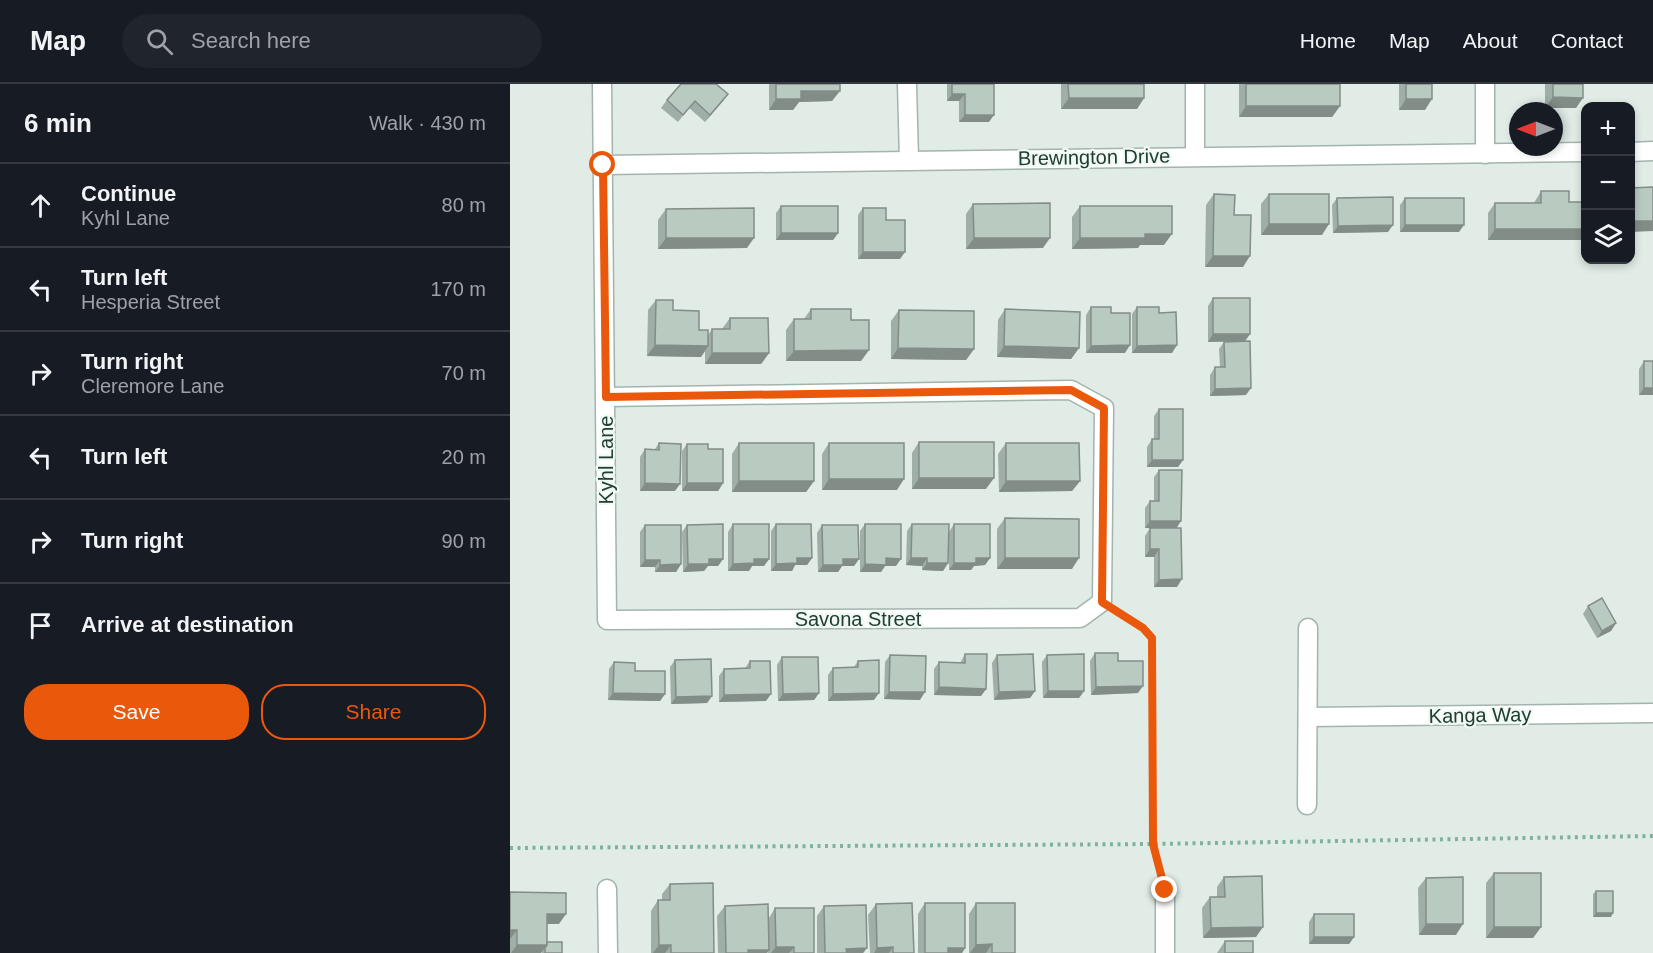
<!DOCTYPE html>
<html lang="en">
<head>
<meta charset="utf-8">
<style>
  :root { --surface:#171b24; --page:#20242c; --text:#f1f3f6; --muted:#9ea1a6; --line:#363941; --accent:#ea580c }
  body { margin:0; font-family:Arial,sans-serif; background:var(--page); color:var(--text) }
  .controls { position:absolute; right:18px; top:18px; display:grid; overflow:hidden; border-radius:12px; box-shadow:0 3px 9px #0003 }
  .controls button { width:54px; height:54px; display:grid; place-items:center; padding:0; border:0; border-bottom:2px solid var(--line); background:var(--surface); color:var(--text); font:30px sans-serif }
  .compass { position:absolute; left:999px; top:18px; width:54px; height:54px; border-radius:50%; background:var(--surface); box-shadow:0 3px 9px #0003; rotate:270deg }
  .stop { position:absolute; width:18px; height:18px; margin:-14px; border:4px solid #ea580c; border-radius:50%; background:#fff }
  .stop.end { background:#ea580c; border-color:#fff; box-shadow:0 2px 6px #0008 }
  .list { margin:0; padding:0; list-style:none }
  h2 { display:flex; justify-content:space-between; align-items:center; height:78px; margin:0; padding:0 24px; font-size:26px }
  h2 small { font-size:20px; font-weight:400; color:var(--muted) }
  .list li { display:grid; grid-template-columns:39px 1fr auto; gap:18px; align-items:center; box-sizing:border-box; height:84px; padding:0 24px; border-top:2px solid var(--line) }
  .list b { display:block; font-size:22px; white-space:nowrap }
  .list p { margin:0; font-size:20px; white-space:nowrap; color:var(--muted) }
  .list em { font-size:20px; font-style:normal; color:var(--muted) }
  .actions { display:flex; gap:12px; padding:18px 24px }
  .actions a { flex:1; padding:14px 0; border:2px solid var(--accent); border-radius:24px; text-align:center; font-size:21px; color:var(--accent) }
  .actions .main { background:var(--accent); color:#fff }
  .icon { flex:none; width:33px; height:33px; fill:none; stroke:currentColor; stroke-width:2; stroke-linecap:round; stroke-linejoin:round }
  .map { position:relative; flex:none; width:1143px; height:869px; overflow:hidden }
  header { display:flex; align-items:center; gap:36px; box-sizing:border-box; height:84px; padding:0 30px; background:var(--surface); border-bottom:2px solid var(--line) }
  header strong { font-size:28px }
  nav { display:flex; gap:33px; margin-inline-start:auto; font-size:21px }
  .search { width:420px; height:54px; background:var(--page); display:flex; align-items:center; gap:15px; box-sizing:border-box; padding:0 21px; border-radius:33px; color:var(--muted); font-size:22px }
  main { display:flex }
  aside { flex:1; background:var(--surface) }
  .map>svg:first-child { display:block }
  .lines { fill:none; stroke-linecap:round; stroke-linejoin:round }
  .minor-casing { stroke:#a3b4ad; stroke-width:21 }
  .path { stroke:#7fb29c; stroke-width:4; stroke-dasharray:3 4.5; stroke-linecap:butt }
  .minor { stroke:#fff; stroke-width:18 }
  .wall { fill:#9faea6 }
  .shaded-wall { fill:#828d87 }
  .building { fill:#b9cac1; stroke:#828d87; stroke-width:1.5 }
  .route { stroke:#ea580c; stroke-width:8 }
  .labels { text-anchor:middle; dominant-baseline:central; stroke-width:4.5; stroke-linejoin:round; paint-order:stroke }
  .street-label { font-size:20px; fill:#203e33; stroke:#f1f9f4 }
</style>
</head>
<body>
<header>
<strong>Map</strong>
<div class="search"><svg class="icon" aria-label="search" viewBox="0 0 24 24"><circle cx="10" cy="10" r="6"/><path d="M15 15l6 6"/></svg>Search here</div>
<nav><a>Home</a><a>Map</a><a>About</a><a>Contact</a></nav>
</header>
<main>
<aside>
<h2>6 min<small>Walk · 430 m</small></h2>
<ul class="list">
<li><svg class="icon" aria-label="ahead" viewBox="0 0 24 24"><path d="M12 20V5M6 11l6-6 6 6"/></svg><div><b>Continue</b><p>Kyhl Lane</p></div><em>80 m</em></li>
<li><svg class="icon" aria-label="left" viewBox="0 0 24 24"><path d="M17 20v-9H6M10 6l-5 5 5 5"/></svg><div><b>Turn left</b><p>Hesperia Street</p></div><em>170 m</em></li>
<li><svg class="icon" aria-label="right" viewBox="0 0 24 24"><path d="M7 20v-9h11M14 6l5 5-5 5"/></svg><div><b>Turn right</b><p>Cleremore Lane</p></div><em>70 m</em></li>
<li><svg class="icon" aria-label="left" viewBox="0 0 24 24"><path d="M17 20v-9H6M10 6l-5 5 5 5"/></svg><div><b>Turn left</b></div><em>20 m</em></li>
<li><svg class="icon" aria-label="right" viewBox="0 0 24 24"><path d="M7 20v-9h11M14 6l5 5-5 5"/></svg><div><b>Turn right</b></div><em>90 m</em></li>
<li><svg class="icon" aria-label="arrive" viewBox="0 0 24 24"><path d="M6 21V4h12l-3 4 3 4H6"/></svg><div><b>Arrive at destination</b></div></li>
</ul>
<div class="actions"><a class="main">Save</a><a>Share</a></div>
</aside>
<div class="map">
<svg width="1143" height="869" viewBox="0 0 1143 869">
  <rect width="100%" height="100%" fill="#e1ece6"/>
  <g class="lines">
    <defs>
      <g id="minor">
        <polyline points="92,0 97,536 570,534 592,518 594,324 561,306 96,313"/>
        <polyline points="397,0 399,76"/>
        <polyline points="685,0 685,72"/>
        <polyline points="975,0 975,70"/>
        <polyline points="1120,68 1143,67"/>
        <polyline points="93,81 1076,68"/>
        <polyline points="798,633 1143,629"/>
        <polyline points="797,721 798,544"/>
        <polyline points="97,805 98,869"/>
        <polyline points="655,806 655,869"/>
      </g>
    </defs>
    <use href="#minor" class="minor-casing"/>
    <g class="path">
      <polyline points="606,526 634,544 642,554 643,760 651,790"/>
      <polyline points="0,764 643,760 1143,752"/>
    </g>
    <use href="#minor" class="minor"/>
  </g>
  <g class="wall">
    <polygon points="259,0 330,0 322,17 289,18 283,26 259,26"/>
    <polygon points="437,0 484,0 479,38 449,38 449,17 437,17"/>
    <polygon points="551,0 634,0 634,14 627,25 551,25"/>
    <polygon points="729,0 830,0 830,22 822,33 729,33"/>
    <polygon points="889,0 922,0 915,26 889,26"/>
    <polygon points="1035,0 1073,0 1066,24 1035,24"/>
    <polygon points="218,10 195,38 179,24 168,38 151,24 157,16"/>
    <polygon points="1031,107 1059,118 1076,156 978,156 978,129 985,119 1024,119"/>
    <polygon points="704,110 724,131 733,183 695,183 696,121"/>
    <polygon points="759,110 812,151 751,151 751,120"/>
    <polygon points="827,114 878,148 823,149 822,121"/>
    <polygon points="895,114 949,148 890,148 890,121"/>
    <polygon points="463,120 533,164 456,165 456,130"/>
    <polygon points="271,122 328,149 323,156 266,156 266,129"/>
    <polygon points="570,122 654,161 630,161 628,164 562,165 562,133"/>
    <polygon points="353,124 376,136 390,175 348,175 348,131"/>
    <polygon points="156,125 237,164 148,165 148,136"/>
    <polygon points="703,214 740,250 735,257 736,311 700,312 700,291 705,283 710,283 709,265 714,258 726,257 698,258 698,222"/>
    <polygon points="146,216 163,226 198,251 202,245 212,245 220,234 259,269 251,280 195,280 195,267 191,273 137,272 138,226"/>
    <polygon points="581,223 601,229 615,269 576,269 576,231"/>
    <polygon points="627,223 649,229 662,269 622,269 622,230"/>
    <polygon points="301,225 341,236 359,266 351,277 276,277 276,246 284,235 294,235"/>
    <polygon points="495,225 569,264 561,275 487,273 488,236"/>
    <polygon points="389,226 464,265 456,276 381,275 381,237"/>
    <polygon points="1134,277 1143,311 1129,311 1129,285"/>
    <polygon points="649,325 673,376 668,383 637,383 637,363 642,355 644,355 644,332"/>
    <polygon points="409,358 476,405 402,405 402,369"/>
    <polygon points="149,359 165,407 130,407 130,373 135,365 145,365"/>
    <polygon points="229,359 304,397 296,408 222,408 222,370"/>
    <polygon points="319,359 387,406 312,406 312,370"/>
    <polygon points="496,359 570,397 562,407 489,408 488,370"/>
    <polygon points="177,360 198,365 213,399 208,407 172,407 172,367"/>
    <polygon points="649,386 667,444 667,503 644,503 644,473 635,473 635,452 640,444 641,444 635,444 635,424 640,417 644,417 644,393"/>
    <polygon points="495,434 562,485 487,485 487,445"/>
    <polygon points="223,440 259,475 254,482 242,482 239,487 218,487 218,448"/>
    <polygon points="266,440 302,474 297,481 285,481 282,487 261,487 261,447"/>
    <polygon points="355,440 386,482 375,482 371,488 350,488 350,447"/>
    <polygon points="402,440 438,479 433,487 412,486 412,482 396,481 397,447"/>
    <polygon points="444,440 480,474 475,481 464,482 461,486 439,486 439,448"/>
    <polygon points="135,441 171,480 166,488 145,488 145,483 130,483 130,448"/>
    <polygon points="177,441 213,475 208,482 198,482 194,487 173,488 172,448"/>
    <polygon points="312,441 349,475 344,482 332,482 328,488 308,488 307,449"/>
    <polygon points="1078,522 1106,539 1101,547 1087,554 1073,530"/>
    <polygon points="585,569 608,577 628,609 581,611 580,577"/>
    <polygon points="455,570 476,605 471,612 424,611 424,585 429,578 450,579"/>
    <polygon points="380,571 410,616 374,615 375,578"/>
    <polygon points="487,571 525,607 520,614 484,616 482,579"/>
    <polygon points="537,571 574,607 569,614 533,614 532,578"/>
    <polygon points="272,573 309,609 304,616 268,617 267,581"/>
    <polygon points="165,576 202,612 197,619 161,620 160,583"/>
    <polygon points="240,577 256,617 209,618 209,592 214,585 235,584"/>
    <polygon points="348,577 364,616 318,617 318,591 323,584 344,583"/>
    <polygon points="104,578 125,587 155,610 150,617 98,616 99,585"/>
    <polygon points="984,789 1031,843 1023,854 976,854 976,799"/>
    <polygon points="714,793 746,853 693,854 692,824 700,813 707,813 707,803"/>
    <polygon points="916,794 946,851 909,851 908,804"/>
    <polygon points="160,800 204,869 141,869 141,827 148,816 152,816 152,810"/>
    <polygon points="1086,807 1101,833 1083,833 1083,810"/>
    <polygon points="0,808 49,840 37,840 37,858 52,869 32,869 32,867 31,869 0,869"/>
    <polygon points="415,819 455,864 452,869 408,869 408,830"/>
    <polygon points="466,819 505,869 459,869 459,830"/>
    <polygon points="366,820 404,869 360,869 358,831"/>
    <polygon points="215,822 259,834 265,824 304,869 258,869 258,867 257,869 208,869 207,832"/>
    <polygon points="314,822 357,864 353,869 307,869 307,832"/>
    <polygon points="804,830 844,853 839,860 799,860 799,838"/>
    <polygon points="715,857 743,869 707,869"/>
  </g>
  <g class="shaded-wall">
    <polygon points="291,7 330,7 322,17 289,18 283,26 259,26 266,15"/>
    <polygon points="218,10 213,17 195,38 200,31"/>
    <polygon points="442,10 455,10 449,17 437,17"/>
    <polygon points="1043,13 1073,14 1066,24 1035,24"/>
    <polygon points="559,14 634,14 627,25 551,25"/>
    <polygon points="896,15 922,15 915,26 889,26"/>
    <polygon points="736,22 830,22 822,33 729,33"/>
    <polygon points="455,31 484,31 479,38 449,38"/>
    <polygon points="1120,137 1143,137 1143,147 1120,148"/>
    <polygon points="759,140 819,140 812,151 751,151"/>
    <polygon points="883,141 878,148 823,149 828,142"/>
    <polygon points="895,141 954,141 949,148 890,148"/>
    <polygon points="985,145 1076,145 1076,156 978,156"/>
    <polygon points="271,149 328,149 323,156 266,156"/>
    <polygon points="635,150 662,150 654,161 630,161 628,164 562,165 570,154"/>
    <polygon points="156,154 244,154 237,164 148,165"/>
    <polygon points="464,154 540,154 533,164 456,165"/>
    <polygon points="353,168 395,168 390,175 348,175"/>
    <polygon points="703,172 740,172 733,183 695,183"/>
    <polygon points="703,250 740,250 735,257 698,258"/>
    <polygon points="145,261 198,262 191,273 137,272"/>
    <polygon points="620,261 615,269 576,269 581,262"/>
    <polygon points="667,261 662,269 622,269 627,262"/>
    <polygon points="494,262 569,264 561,275 487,273"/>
    <polygon points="388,264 464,265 456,276 381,275"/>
    <polygon points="359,266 351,277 276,277 284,267"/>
    <polygon points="202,269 259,269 251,280 195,280"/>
    <polygon points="741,304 736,311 700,312 705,305"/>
    <polygon points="1134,304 1143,304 1143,311 1129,311"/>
    <polygon points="642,376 673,376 668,383 637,383"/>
    <polygon points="409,394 484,394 476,405 402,405"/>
    <polygon points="319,395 394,395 387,406 312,406"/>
    <polygon points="229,397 304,397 296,408 222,408"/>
    <polygon points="496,397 570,397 562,407 489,408"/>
    <polygon points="135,399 170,400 165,407 130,407"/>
    <polygon points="177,399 213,399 208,407 172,407"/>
    <polygon points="640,437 671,437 666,445 635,444"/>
    <polygon points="640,465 649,465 644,473 635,473"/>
    <polygon points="287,474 302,474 297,481 285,481 282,487 261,487 266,480"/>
    <polygon points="376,474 391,475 386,482 375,482 371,488 350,488 355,480"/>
    <polygon points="401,474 417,474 412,482 396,481"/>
    <polygon points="466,474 480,474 475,481 464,482 461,486 439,486 444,479"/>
    <polygon points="495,474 569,474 562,485 487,485"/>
    <polygon points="199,475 213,475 208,482 198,482 194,487 173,488 178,480"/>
    <polygon points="244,475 259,475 254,482 242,482 239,487 218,487 223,480"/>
    <polygon points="333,475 349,475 344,482 332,482 328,488 308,488 313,481"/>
    <polygon points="135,476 150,476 145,483 130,483"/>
    <polygon points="417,479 438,479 433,487 412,486"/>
    <polygon points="171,480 166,488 145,488 150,481"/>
    <polygon points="672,495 667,503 644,503 649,496"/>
    <polygon points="1106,539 1101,547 1087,554 1092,547"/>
    <polygon points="633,602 628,609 581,611 586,603"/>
    <polygon points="429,603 476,605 471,612 424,611"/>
    <polygon points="525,607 520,614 484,616 489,608"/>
    <polygon points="538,607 574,607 569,614 533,614"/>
    <polygon points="379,608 415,608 410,616 374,615"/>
    <polygon points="103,609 155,610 150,617 98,616"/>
    <polygon points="309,609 304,616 268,617 273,610"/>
    <polygon points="369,609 364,616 318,617 323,610"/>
    <polygon points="261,610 256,617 209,618 214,611"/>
    <polygon points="202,612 197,619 161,620 166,613"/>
    <polygon points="1086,829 1103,829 1101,833 1083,833"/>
    <polygon points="37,830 56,830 49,840 29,840"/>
    <polygon points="916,840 953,840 946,851 909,851"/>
    <polygon points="753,843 746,853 693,854 701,844"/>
    <polygon points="984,843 1031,843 1023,854 976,854"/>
    <polygon points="0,846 7,846 0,855"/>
    <polygon points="804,853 844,853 839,860 799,860"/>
    <polygon points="482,860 476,869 460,869 466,861"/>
    <polygon points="7,861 37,861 31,869 1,869"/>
    <polygon points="149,861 161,861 155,869 143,869"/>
    <polygon points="266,863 284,863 279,869 261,869"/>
    <polygon points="383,863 379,869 364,869 367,864"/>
    <polygon points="357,864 353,869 333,869 336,865"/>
    <polygon points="438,864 455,864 452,869 434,869"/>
    <polygon points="238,866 259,866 257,869 236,869"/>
  </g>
  <g class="building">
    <polygon points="171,0 206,0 218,10 200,31 185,17 173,31 157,16"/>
    <polygon points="266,0 330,0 330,7 291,7 291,15 266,15"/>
    <polygon points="442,0 484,0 484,31 455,31 455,10 442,10"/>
    <polygon points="558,0 634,0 634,14 559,14"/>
    <rect x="736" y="0" width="94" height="22"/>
    <rect x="896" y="0" width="26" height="15"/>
    <polygon points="1043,0 1073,0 1073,14 1043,13"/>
    <polygon points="1143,103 1143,137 1120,137 1120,104"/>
    <polygon points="1031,107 1059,107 1059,118 1076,118 1076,145 985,145 985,119 1031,119"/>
    <polygon points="704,110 725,111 724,131 741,131 740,172 703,172"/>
    <rect x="759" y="110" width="60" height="30"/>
    <polygon points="883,113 883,141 828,142 827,114"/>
    <rect x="895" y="114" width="59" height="27"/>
    <polygon points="540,119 540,154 464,154 463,120"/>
    <rect x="271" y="122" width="57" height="27"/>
    <polygon points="570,122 662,122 662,150 635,150 635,154 570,154"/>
    <polygon points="244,124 244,154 156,154 156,125"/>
    <polygon points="353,124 376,124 376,136 395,136 395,168 353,168"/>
    <rect x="703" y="214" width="37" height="36"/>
    <polygon points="146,216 163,216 163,226 189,227 189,246 198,246 198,262 145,261"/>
    <polygon points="581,223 601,223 601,229 620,229 620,261 581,262"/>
    <polygon points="627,223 649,223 649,229 666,228 667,261 627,262"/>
    <polygon points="301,225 341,225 341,236 359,236 359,266 284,267 284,235 301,235"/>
    <polygon points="495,225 570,228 569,264 494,262"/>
    <polygon points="389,226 464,227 464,265 388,264"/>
    <polygon points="220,234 258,234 259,269 202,269 202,245 220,245"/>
    <polygon points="740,257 741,304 705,305 705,283 715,283 714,258"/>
    <rect x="1134" y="277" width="9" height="27"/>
    <polygon points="649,325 673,325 673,376 642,376 642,355 649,355"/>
    <rect x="409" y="358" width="75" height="36"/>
    <polygon points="149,359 171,360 170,400 135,399 135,365 149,366"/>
    <rect x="229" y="359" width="75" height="38"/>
    <rect x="319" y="359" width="75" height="36"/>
    <polygon points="496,359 569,359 570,397 496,397"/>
    <polygon points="177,360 198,360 198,365 213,365 213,399 177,399"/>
    <polygon points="649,386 672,386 671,437 640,437 640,417 649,417"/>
    <polygon points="495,434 569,435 569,474 495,474"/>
    <polygon points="213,440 213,475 199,475 199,480 178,480 177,441"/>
    <polygon points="223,440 259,440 259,475 244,475 244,479 223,480"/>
    <polygon points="266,440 301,440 302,474 287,474 287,479 266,480"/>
    <polygon points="355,440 391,440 391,475 376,474 376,481 355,480"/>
    <polygon points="402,440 439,440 438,479 417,479 417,474 401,474"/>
    <polygon points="444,440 480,440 480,474 466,474 466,479 444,479"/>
    <polygon points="135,441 171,441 171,480 150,481 150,476 135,476"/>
    <polygon points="312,441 348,441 349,475 333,475 333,481 313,481"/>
    <polygon points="640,444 671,444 672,495 649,496 649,465 640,465"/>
    <polygon points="1092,514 1106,539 1092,547 1078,522"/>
    <polygon points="585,569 608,569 608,577 633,577 633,602 586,603"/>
    <polygon points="455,570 477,570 476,605 429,603 429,578 455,579"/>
    <polygon points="523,570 525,607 489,608 487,571"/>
    <polygon points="574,570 574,607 538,607 537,571"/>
    <polygon points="380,571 416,572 415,608 379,608"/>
    <polygon points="272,573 308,573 309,609 273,610"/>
    <polygon points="201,575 202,612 166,613 165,576"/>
    <polygon points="369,576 369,609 323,610 323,584 348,583 348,577"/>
    <polygon points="240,577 260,577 261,610 214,611 214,585 240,584"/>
    <polygon points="104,578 125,579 125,587 155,587 155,610 103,609"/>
    <rect x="984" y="789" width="47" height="54"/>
    <polygon points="752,792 753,843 701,844 700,813 715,813 714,793"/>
    <polygon points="953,793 953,840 916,840 916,794"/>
    <polygon points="203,799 204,869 161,869 161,861 149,861 148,816 160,816 160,800"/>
    <rect x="1086" y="807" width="17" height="22"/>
    <polygon points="0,808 56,809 56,830 37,830 37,861 7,861 7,846 0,846"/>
    <polygon points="402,819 404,869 383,869 383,863 367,864 366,820"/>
    <polygon points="415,819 455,819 455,864 438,864 438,869 415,869"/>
    <polygon points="466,819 505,819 505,869 482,869 482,860 466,861"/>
    <polygon points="258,820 259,866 238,866 238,869 216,869 215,822"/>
    <polygon points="356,821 357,864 336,865 337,869 315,869 314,822"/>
    <polygon points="265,824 304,824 304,869 284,869 284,863 266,863"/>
    <rect x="804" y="830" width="40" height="23"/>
    <rect x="715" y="857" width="28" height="12"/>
    <polygon points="37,858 52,858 52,869 35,869 35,864 37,861"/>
  </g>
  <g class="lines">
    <polyline class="route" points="93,81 96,313 561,306 594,324 592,518 633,544 642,554 643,760 655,806"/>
  </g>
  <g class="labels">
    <g class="street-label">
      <text transform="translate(584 73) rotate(-1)">Brewington Drive</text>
      <text transform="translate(96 376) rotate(-90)">Kyhl Lane</text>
      <text x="348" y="535">Savona Street</text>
      <text transform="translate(970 631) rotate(-1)">Kanga Way</text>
    </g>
  </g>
</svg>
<div class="controls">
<button>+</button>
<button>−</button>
<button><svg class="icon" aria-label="layers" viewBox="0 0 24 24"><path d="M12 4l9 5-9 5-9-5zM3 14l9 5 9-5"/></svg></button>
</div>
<svg class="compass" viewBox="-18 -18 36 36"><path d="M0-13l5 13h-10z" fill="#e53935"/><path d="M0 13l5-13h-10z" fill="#9ea1a6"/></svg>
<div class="stop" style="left:93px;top:81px"></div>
<div class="stop end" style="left:655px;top:806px"></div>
</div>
</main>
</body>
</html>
